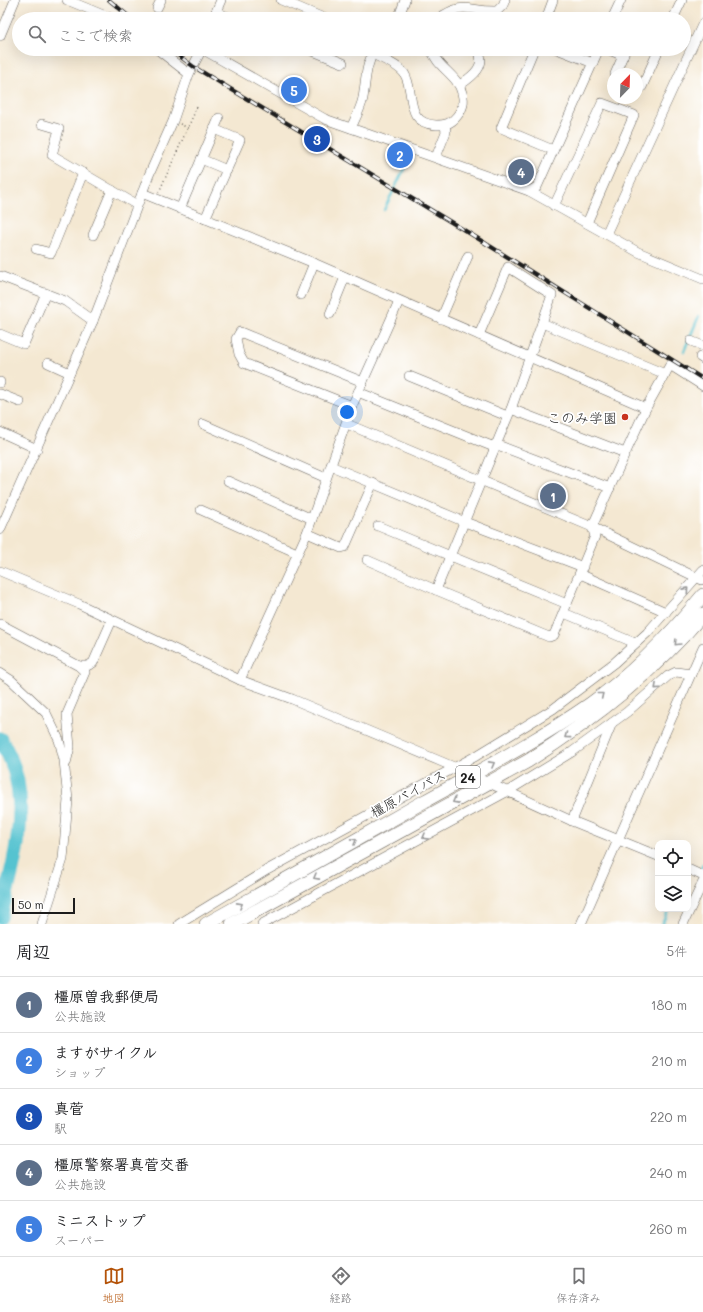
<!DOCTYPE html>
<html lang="ja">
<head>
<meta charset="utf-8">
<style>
  :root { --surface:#fff; --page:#f6f6f6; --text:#202124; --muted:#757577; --line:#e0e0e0; --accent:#b45309 }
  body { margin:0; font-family:Mali,"Klee One",sans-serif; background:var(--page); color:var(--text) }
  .controls { position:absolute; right:12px; bottom:12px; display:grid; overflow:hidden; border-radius:8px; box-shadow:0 4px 16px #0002 }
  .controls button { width:36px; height:36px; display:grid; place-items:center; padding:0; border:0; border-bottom:1px solid var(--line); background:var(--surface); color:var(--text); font:20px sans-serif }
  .compass { position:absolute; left:607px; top:68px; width:36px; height:36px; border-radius:50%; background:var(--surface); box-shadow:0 4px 16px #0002; rotate:23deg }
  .scale { position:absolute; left:12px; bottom:10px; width:63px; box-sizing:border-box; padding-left:4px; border:2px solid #1c1c1c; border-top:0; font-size:11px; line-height:14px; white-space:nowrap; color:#1c1c1c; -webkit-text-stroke:3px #fff; paint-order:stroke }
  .you { position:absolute; left:347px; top:412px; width:14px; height:14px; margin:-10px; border:3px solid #fff; border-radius:50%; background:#1a73e8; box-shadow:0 0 0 6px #1a73e833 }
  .badge { display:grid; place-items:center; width:26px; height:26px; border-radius:50%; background:var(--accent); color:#fff; font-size:13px; font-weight:700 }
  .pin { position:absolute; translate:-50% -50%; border:2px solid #fff; box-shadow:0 1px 4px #0006 }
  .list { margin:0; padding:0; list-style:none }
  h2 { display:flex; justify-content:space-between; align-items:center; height:52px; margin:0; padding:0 16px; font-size:17px }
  h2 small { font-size:13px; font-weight:400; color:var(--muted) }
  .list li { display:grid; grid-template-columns:26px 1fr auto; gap:12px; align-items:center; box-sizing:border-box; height:56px; padding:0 16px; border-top:1px solid var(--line) }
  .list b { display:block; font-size:15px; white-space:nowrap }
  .list p { margin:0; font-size:13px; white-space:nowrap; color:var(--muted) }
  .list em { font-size:13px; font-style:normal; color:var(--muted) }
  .icon { flex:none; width:22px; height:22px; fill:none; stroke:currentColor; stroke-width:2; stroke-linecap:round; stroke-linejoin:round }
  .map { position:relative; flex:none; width:703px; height:924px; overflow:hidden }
  .search { position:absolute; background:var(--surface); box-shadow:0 4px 16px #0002; left:12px; right:12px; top:12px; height:44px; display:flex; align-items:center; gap:10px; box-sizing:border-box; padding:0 14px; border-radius:22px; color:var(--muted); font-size:15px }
  .sheet { height:332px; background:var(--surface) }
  nav { display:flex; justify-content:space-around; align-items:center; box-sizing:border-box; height:56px; border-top:1px solid var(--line); background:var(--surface); font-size:11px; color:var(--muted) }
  nav a { display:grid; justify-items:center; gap:2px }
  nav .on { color:var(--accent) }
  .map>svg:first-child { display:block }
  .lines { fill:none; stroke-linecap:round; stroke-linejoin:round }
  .stream { stroke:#57c3d0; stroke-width:2.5 }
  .river { stroke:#57c3d0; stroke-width:15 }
  .minor-casing { stroke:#68635c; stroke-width:10 }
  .highway-casing { stroke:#68635c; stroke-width:14 }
  .path { stroke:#68635c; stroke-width:1.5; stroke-dasharray:1 3; stroke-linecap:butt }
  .minor { stroke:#fff; stroke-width:9 }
  .highway { stroke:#fff; stroke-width:13 }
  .rail-casing { stroke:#1c1c1c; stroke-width:4 }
  .rail { stroke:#fff; stroke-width:2.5; stroke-dasharray:8; stroke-linecap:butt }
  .oneway { stroke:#999 }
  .poi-dot { fill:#c8321e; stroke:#fff; stroke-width:1.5 }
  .labels { text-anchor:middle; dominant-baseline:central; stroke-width:3.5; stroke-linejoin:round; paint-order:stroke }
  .shield { fill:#fff; stroke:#606060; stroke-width:1 }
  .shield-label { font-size:13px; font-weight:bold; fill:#1c1c1c }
  .poi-label { font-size:14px; fill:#1c1c1c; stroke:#fff; text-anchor:end }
  .street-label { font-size:14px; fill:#1c1c1c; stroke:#fff }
</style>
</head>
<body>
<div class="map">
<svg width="703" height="924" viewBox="0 0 703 924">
  <rect width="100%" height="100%" fill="#fff"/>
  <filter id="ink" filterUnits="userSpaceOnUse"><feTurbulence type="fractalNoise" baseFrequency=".025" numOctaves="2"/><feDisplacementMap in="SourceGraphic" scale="8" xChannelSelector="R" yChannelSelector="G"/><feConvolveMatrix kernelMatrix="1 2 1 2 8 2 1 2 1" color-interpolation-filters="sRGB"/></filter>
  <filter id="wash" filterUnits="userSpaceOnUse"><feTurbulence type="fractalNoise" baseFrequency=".012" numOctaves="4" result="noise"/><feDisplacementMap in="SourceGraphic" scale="16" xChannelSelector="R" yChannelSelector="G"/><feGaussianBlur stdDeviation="0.9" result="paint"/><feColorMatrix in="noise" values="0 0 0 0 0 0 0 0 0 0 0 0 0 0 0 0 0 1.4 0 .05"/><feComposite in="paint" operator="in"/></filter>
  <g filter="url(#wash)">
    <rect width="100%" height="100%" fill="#f4e8d2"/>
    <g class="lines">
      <g class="stream">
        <polyline points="384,210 410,157"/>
        <polyline points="684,351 699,316"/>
        <polyline points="701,869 703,864"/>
        <polyline points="662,924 669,909"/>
      </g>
      <path class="river" d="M0 739C36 794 15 859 0 917"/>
    </g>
  </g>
  <g filter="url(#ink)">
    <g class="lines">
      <defs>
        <g id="minor">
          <polyline points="67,0 113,19"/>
          <polyline points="281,0 326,19"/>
          <polyline points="157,8 161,0"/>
          <polyline points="216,12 233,19"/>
          <polyline points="213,19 221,0"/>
          <polyline points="398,19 405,0"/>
          <path d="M438 19C464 0 469 12 497 11L503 5 505 0"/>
          <polyline points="546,19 553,0"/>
          <polyline points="612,19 621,0"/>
          <polyline points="673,19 682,0"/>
          <polyline points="0,36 15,0"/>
          <polyline points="157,49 189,74"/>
          <polyline points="202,49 325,119 529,191 638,252 703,279"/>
          <polyline points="308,49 343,63"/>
          <polyline points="534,49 501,128 553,150"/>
          <polyline points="557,49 593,63"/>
          <polyline points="607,49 623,56"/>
          <path d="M373 54C382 59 397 64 404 73 416 91 403 123 436 125 445 125 451 124 457 116 463 109 465 102 462 93 458 75 437 68 431 49"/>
          <polyline points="615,74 626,49"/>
          <path d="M460 85C473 76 488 65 477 49"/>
          <polyline points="642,87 659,49"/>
          <polyline points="42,124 59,129 52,155 137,205"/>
          <path d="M351 128C355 119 361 108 363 98 366 81 365 65 375 50"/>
          <polyline points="436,157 446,132 445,125"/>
          <polyline points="201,159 227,170"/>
          <polyline points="529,191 537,187 599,49"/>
          <polyline points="142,193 314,263 646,408"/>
          <polyline points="554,206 602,103 634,115 587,223"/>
          <polyline points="180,209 219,118"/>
          <polyline points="205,219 240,140 214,129"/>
          <polyline points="606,234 703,23"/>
          <polyline points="93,235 112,190"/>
          <polyline points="36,249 51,253 83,173"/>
          <polyline points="0,276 65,301 93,321"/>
          <polyline points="301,295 314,263"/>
          <polyline points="330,314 345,277"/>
          <polyline points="441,319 468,256"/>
          <polyline points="542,323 665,374"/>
          <polyline points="0,334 24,344 46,293"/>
          <polyline points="479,335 508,267 552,295 511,409 436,590 549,637 554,635 595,536 592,527 646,408 670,365 703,386"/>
          <polyline points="691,341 703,346"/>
          <polyline points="700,357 703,359"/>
          <polyline points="48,363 70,373"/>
          <polyline points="409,376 507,416"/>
          <polyline points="0,382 0,383"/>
          <polyline points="358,392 494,447"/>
          <polyline points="0,394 20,402"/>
          <polyline points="352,406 244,363 239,354 236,339 240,332 363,382"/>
          <polyline points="511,409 625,453"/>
          <polyline points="203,424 326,478"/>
          <polyline points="347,424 592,527 702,580"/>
          <polyline points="0,432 37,449"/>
          <polyline points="495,444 610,488"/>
          <polyline points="331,466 465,522 583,567"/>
          <polyline points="228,481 312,519"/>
          <polyline points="201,510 297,553"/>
          <polyline points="378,526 567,604"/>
          <polyline points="0,530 93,321 149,175 173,121 189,74 202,49"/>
          <polyline points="307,533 341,548 345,547 373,483"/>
          <polyline points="367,560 436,590"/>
          <polyline points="0,571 79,604 240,680 292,699 454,767 572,821 658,856"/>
          <polyline points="580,574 666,612"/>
          <polyline points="564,613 635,643"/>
          <polyline points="0,624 79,666 85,672 67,714 70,747 66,763"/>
          <polyline points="79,666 87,666 93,663 112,620"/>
          <polyline points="0,673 11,680 46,713 59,740 64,760 68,800 63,859 42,924"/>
          <polyline points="240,680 307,533 352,406 399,301"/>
          <polyline points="572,821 612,723"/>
          <polyline points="688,869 703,876"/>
          <polyline points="179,924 267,870 476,756 553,709 614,663 647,633 703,570"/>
          <polyline points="262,924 508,791 572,752 627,712 668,676 676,672 691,674"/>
          <polyline points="581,924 703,647"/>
          <polyline points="683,924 703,882"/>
        </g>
        <g id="highway">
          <path d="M206 924C279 883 351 843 423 802 479 771 537 741 590 704 633 674 670 635 703 595"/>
          <path d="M232 924 528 761C593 720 654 672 703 614"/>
        </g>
      </defs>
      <use href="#minor" class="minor-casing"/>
      <use href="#highway" class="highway-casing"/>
      <g class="path">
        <polyline points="180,124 188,128"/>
        <polyline points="159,192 198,105"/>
      </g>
      <use href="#minor" class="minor"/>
      <use href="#highway" class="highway"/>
      <defs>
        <g id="rail">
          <polyline points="109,0 132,19"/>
          <polyline points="170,49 194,67 469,233 703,379"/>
        </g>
      </defs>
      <use href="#rail" class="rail-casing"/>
      <use href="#rail" class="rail"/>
    </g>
    <defs><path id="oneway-chevron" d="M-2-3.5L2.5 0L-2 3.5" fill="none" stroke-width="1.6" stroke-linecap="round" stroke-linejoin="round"/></defs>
    <g class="oneway">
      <use href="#oneway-chevron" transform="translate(686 590) rotate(-48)"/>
      <use href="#oneway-chevron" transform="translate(677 643) rotate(134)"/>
      <use href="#oneway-chevron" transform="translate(657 687) rotate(138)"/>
      <use href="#oneway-chevron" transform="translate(601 695) rotate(-39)"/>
      <use href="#oneway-chevron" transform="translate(567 736) rotate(144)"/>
      <use href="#oneway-chevron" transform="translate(492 764) rotate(-29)"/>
      <use href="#oneway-chevron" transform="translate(455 801) rotate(151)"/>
      <use href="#oneway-chevron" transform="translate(425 837) rotate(151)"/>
      <use href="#oneway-chevron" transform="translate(354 841) rotate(-29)"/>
      <use href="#oneway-chevron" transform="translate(316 877) rotate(151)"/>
      <use href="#oneway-chevron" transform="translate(240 905) rotate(-29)"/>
    </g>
  </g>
  <circle class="poi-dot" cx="625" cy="417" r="4"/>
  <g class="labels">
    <rect class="shield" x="456" y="766" width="24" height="22" rx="3"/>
    <g class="shield-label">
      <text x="468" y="777">24</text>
    </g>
    <g class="poi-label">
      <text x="617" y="417">このみ学園</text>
    </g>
    <g class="street-label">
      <text transform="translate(408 793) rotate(-29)">橿原バイパス</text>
    </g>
  </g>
</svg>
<div class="controls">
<button><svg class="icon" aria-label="locate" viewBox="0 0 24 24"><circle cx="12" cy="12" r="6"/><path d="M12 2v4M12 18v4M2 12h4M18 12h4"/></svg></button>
<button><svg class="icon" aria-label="layers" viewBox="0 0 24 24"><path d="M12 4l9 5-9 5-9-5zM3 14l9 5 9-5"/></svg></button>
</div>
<svg class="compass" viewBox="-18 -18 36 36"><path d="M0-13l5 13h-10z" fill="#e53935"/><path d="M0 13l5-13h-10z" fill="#757577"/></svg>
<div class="scale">50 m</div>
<div class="you"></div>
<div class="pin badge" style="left:553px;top:496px;background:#5c6f8a">1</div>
<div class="pin badge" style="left:400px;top:155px;background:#3f7fe0">2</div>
<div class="pin badge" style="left:317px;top:139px;background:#1a4fb4">3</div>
<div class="pin badge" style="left:521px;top:172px;background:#5c6f8a">4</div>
<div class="pin badge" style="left:294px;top:90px;background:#3f7fe0">5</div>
<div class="search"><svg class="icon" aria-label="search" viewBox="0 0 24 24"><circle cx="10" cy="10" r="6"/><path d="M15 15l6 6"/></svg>ここで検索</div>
</div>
<section class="sheet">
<h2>周辺<small>5件</small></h2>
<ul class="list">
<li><span class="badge" style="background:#5c6f8a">1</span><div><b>橿原曽我郵便局</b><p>公共施設</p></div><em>180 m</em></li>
<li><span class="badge" style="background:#3f7fe0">2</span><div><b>ますがサイクル</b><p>ショップ</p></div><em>210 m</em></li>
<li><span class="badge" style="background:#1a4fb4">3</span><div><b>真菅</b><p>駅</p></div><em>220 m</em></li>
<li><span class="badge" style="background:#5c6f8a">4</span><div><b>橿原警察署真菅交番</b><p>公共施設</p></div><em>240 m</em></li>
<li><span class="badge" style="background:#3f7fe0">5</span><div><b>ミニストップ</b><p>スーパー</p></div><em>260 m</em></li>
</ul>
</section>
<nav>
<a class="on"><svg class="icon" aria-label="map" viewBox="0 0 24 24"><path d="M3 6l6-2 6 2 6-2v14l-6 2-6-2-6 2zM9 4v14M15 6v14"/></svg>地図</a>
<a><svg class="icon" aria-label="directions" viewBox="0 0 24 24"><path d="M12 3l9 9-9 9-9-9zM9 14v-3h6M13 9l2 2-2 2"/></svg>経路</a>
<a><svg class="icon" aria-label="saved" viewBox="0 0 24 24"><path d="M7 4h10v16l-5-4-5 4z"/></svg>保存済み</a>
</nav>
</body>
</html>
